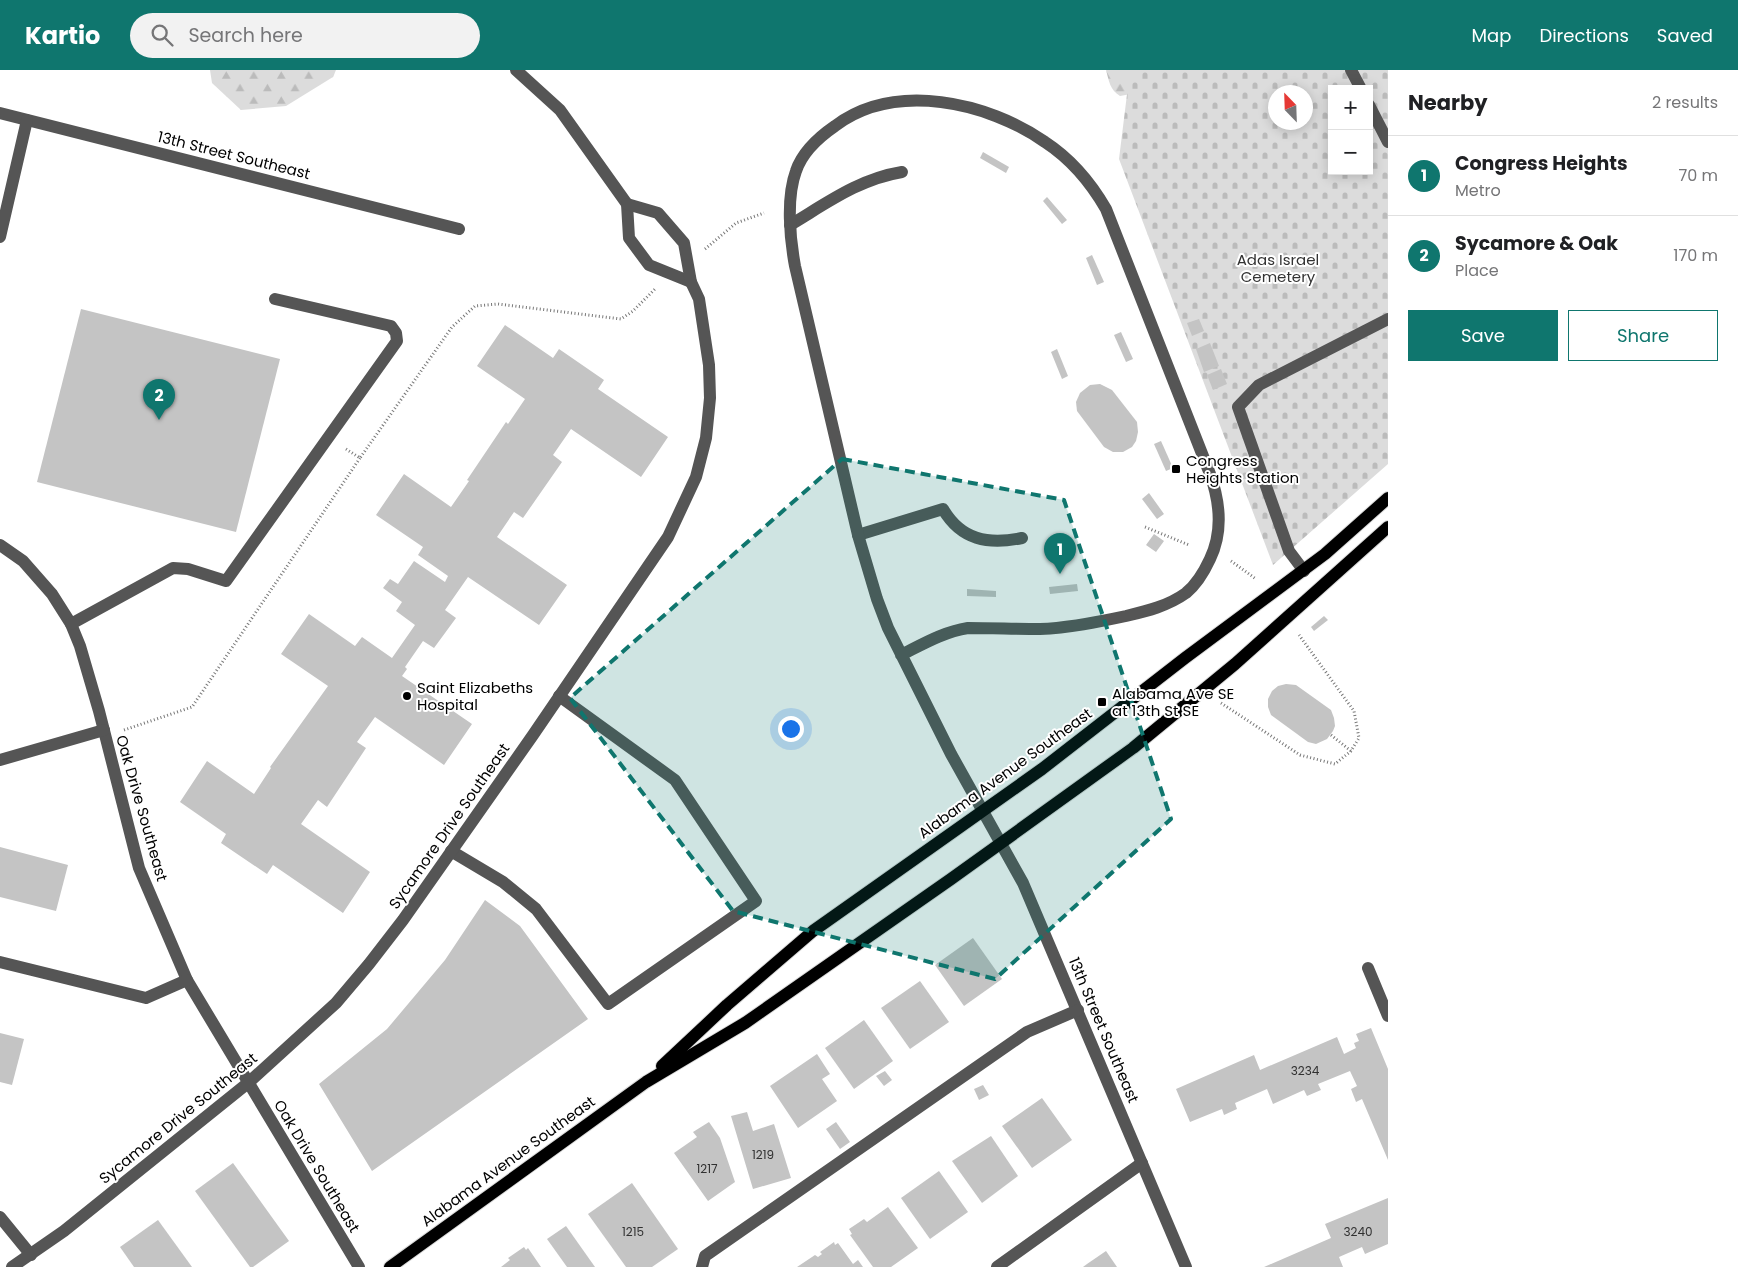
<!DOCTYPE html>
<html lang="en">
<head>
<meta charset="utf-8">
<style>
  :root { --surface:#fff; --page:#f2f2f2; --text:#202124; --muted:#757577; --line:#e0e0e0; --accent:#0f766e }
  body { margin:0; font-family:Poppins,sans-serif; background:var(--page); color:var(--text) }
  .controls { position:absolute; right:15px; top:15px; display:grid; overflow:hidden; border-radius:0px; box-shadow:0 2px 12px #0003 }
  .controls button { width:45px; height:45px; display:grid; place-items:center; padding:0; border:0; border-bottom:1px solid var(--line); background:var(--surface); color:var(--text); font:25px sans-serif }
  .compass { position:absolute; left:1268px; top:15px; width:45px; height:45px; border-radius:50%; background:var(--surface); box-shadow:0 2px 12px #0003; rotate:337deg }
  .you { position:absolute; left:790px; top:658px; width:18px; height:18px; margin:-12px; border:4px solid #fff; border-radius:50%; background:#1a73e8; box-shadow:0 0 0 8px #1a73e833 }
  .badge { display:grid; place-items:center; width:32px; height:32px; border-radius:50%; background:var(--accent); color:#fff; font-size:16px; font-weight:700 }
  .pin { position:absolute; translate:-50% -41px; filter:drop-shadow(0 1px 2px #0008) }
  .pin::after { content:''; position:absolute; top:26px; width:18px; height:15px; background:inherit; clip-path:polygon(0 0,100% 0,50% 100%) }
  .list { margin:0; padding:0; list-style:none }
  h2 { display:flex; justify-content:space-between; align-items:center; height:65px; margin:0; padding:0 20px; font-size:21px }
  h2 small { font-size:16px; font-weight:400; color:var(--muted) }
  .list li { display:grid; grid-template-columns:32px 1fr auto; gap:15px; align-items:center; box-sizing:border-box; height:80px; padding:0 20px; border-top:1px solid var(--line) }
  .list b { display:block; font-size:19px; white-space:nowrap }
  .list p { margin:0; font-size:16px; white-space:nowrap; color:var(--muted) }
  .list em { font-size:16px; font-style:normal; color:var(--muted) }
  .actions { display:flex; gap:10px; padding:15px 20px }
  .actions a { flex:1; padding:11px 0; border:1px solid var(--accent); border-radius:0px; text-align:center; font-size:18px; color:var(--accent) }
  .actions .main { background:var(--accent); color:#fff }
  .icon { flex:none; width:28px; height:28px; fill:none; stroke:currentColor; stroke-width:2; stroke-linecap:round; stroke-linejoin:round }
  .map { position:relative; flex:none; width:1388px; height:1197px; overflow:hidden }
  header { display:flex; align-items:center; gap:30px; box-sizing:border-box; height:70px; padding:0 25px; background:var(--accent); color:#fff }
  header strong { font-size:24px }
  nav { display:flex; gap:28px; margin-inline-start:auto; font-size:18px }
  .search { width:350px; height:45px; background:var(--page); display:flex; align-items:center; gap:12px; box-sizing:border-box; padding:0 18px; border-radius:28px; color:var(--muted); font-size:19px }
  main { display:flex }
  aside { flex:1; background:var(--surface) }
  .map>svg:first-child { display:block }
  .forest { fill:url(#forest-firs) }
  .cemetery { fill:url(#cemetery-stones); fill-rule:evenodd }
  .building { fill:#c4c4c4 }
  .lines { fill:none; stroke-linecap:round; stroke-linejoin:round }
  .major-casing { stroke:#dbdbdb; stroke-width:14 }
  .path { stroke:#777; stroke-width:3; stroke-dasharray:1 2.5; stroke-linecap:butt }
  .minor { stroke:#555; stroke-width:12 }
  .major { stroke:#000; stroke-width:12 }
  .marked { fill:#0f766e; fill-opacity:0.2; stroke:#0f766e; stroke-width:4; stroke-dasharray:10 6; stroke-linejoin:round }
  .poi-dot { fill:#000; stroke:#fff; stroke-width:2 }
  .labels { text-anchor:middle; dominant-baseline:central; stroke-width:4; stroke-linejoin:round; paint-order:stroke }
  .number-label { font-size:12px; fill:#313131 }
  .street-label { font-size:15px; fill:#000; stroke:#fff }
  .park-label { font-size:15px; fill:#333; stroke:#fff }
  .poi-label { font-size:15px; fill:#000; stroke:#fff; text-anchor:start }
</style>
</head>
<body>
<header>
<strong>Kartio</strong>
<div class="search"><svg class="icon" aria-label="search" viewBox="0 0 24 24"><circle cx="10" cy="10" r="6"/><path d="M15 15l6 6"/></svg>Search here</div>
<nav><a>Map</a><a>Directions</a><a>Saved</a></nav>
</header>
<main>
<div class="map">
<svg width="1388" height="1197" viewBox="0 0 1388 1197">
  <defs>
    <pattern id="forest-firs" width="22" height="20" patternUnits="userSpaceOnUse" patternTransform="scale(1.25)"><rect width="22" height="20" fill="#dcdcdc"/><path d="M5 1l3.5 6h-7zM16 11l3.5 6h-7z" fill="#bbb"/></pattern>
    <pattern id="cemetery-stones" width="16" height="16" patternUnits="userSpaceOnUse" patternTransform="scale(1.25)"><rect width="16" height="16" fill="#dcdcdc"/><path d="M2 7V4a2 2 0 0 1 4 0v3zM10 15v-3a2 2 0 0 1 4 0v3z" fill="#bbb"/></pattern>
  </defs>
  <rect width="100%" height="100%" fill="#fff"/>
  <g class="forest">
    <polygon points="210,0 336,0 333,7 286,36 241,40 212,13"/>
    <path d="M1106 0H1148L1131 24 1120 26C1110 20 1109 11 1106 0Z"/>
  </g>
  <path class="cemetery" d="M1130 0H1388V394L1273 495 1119 89ZM1332 19H1369V101H1332ZM1276 22H1306V52H1276Z"/>
  <g class="building">
    <polygon points="983,82 1009,97 1006,103 980,88"/>
    <polygon points="1047,127 1067,150 1062,154 1043,131"/>
    <polygon points="1092,185 1104,212 1097,215 1086,188"/>
    <polygon points="81,239 280,289 236,462 37,412"/>
    <polygon points="1199,249 1204,261 1192,266 1187,253"/>
    <polygon points="505,255 553,288 559,279 604,310 598,319 668,367 641,407 571,359 553,385 562,392 523,448 514,442 497,467 567,515 539,555 468,507 445,540 456,548 434,578 423,571 405,597 407,599 402,606 472,654 444,695 375,647 357,672 366,678 327,737 318,730 301,754 370,802 343,843 273,795 267,804 261,800 221,773 226,764 180,732 207,691 254,724 271,698 270,697 328,616 281,584 309,544 355,576 362,567 392,588 415,555 396,541 402,532 383,518 390,509 398,514 414,491 445,512 448,506 418,485 423,477 376,445 404,404 451,437 469,411 467,410 506,352 508,354 525,329 477,296"/>
    <polygon points="1121,262 1133,289 1126,292 1114,265"/>
    <polygon points="1210,273 1219,296 1204,302 1196,279"/>
    <polygon points="1057,279 1068,306 1062,309 1051,282"/>
    <polygon points="1221,299 1227,314 1213,320 1207,305"/>
    <polygon points="1100,314 1112,320 1137,352 1138,362 1136,371 1132,377 1123,382 1113,382 1104,377 1077,341 1076,332 1080,323 1090,315"/>
    <polygon points="1161,371 1173,398 1166,401 1154,374"/>
    <polygon points="1149,423 1164,444 1157,449 1142,429"/>
    <polygon points="1154,464 1164,471 1156,482 1146,475"/>
    <polygon points="1077,514 1078,521 1050,524 1049,517"/>
    <polygon points="967,519 996,521 996,527 967,526"/>
    <polygon points="1324,546 1328,550 1314,561 1311,557"/>
    <polygon points="1286,614 1296,615 1331,640 1334,648 1335,656 1333,661 1327,669 1316,674 1308,672 1271,645 1268,637 1268,629 1272,621 1278,616"/>
    <polygon points="0,777 68,795 56,841 0,827"/>
    <polygon points="485,830 520,856 588,949 372,1101 319,1014 387,959 445,890"/>
    <polygon points="973,868 1002,909 964,936 935,895"/>
    <polygon points="920,911 949,952 910,979 881,938"/>
    <polygon points="864,950 893,991 854,1019 825,978"/>
    <polygon points="1371,958 1388,999 1388,1090 1362,1029 1356,1032 1351,1019 1357,1016 1350,1001 1318,1014 1321,1020 1307,1026 1304,1020 1273,1034 1267,1019 1235,1033 1237,1039 1224,1045 1222,1039 1190,1052 1176,1019 1254,985 1260,1000 1337,967 1344,984 1356,978 1354,973 1359,971 1356,964"/>
    <polygon points="0,963 24,969 12,1015 0,1012"/>
    <polygon points="817,984 830,1004 822,1009 837,1031 798,1058 770,1016"/>
    <polygon points="885,1001 892,1010 884,1016 876,1006"/>
    <polygon points="983,1015 989,1025 979,1030 974,1019"/>
    <polygon points="1042,1028 1072,1070 1032,1098 1002,1056"/>
    <polygon points="747,1042 753,1061 774,1054 791,1108 753,1119 731,1046"/>
    <polygon points="709,1052 720,1068 735,1112 708,1131 674,1083 697,1067 693,1062"/>
    <polygon points="836,1052 850,1072 840,1079 826,1059"/>
    <polygon points="991,1066 1018,1106 982,1133 952,1091"/>
    <polygon points="233,1093 289,1171 253,1197 250,1197 195,1121"/>
    <polygon points="939,1101 968,1142 930,1169 901,1128"/>
    <polygon points="632,1113 678,1179 652,1197 626,1197 588,1144"/>
    <polygon points="1388,1128 1388,1174 1365,1184 1362,1177 1339,1187 1343,1197 1264,1197 1331,1168 1325,1154"/>
    <polygon points="888,1137 918,1178 891,1197 873,1197 850,1165 852,1164 849,1159 864,1149 867,1152"/>
    <polygon points="158,1150 192,1197 134,1197 120,1177"/>
    <polygon points="566,1156 595,1197 567,1197 547,1169"/>
    <polygon points="834,1172 835,1175 838,1173 853,1194 858,1190 863,1197 797,1197 815,1185 818,1187 822,1184 820,1182"/>
    <polygon points="524,1177 526,1180 528,1178 541,1197 501,1197 510,1190 508,1188"/>
    <polygon points="1106,1181 1117,1197 1083,1197 1087,1194"/>
  </g>
  <g class="lines">
    <defs>
      <g id="major">
        <polyline points="662,996 727,935 813,861 1042,699 1185,588 1325,484 1388,428"/>
        <polyline points="390,1197 646,1012 745,953 951,809 1133,678 1235,594 1388,457"/>
      </g>
    </defs>
    <use href="#major" class="major-casing"/>
    <g class="path">
      <polyline points="705,179 736,153 764,143"/>
      <polyline points="346,379 360,388 452,257 475,236 498,234 621,249 633,241 655,219"/>
      <polyline points="1145,457 1189,475"/>
      <polyline points="1231,491 1256,509"/>
      <polyline points="1221,633 1300,685 1335,694 1351,681 1359,668 1354,641 1299,565"/>
      <polyline points="124,660 192,637 360,388"/>
      <polyline points="1331,665 1351,681"/>
    </g>
    <g class="minor">
      <polyline points="516,0 560,40 627,134 629,168 649,195 691,212"/>
      <polyline points="1351,0 1361,19"/>
      <polyline points="1369,35 1388,72"/>
      <polyline points="0,43 459,159"/>
      <path d="M790 155C827 133 859 109 902 102"/>
      <polyline points="0,167 27,50"/>
      <path d="M858 465 943 439C961 470 988 475 1022 468"/>
      <polyline points="0,475 23,491 52,524 71,554 80,576 99,641 139,798 187,910 359,1197"/>
      <polyline points="1304,501 1289,481 1238,337 1259,315 1388,249"/>
      <polyline points="71,554 173,498 188,499 226,511 397,271 396,263 391,256 275,229"/>
      <path d="M901 585C923 574 943 562 968 558 992 558 1016 559 1040 559 1069 558 1098 552 1126 546 1147 541 1168 536 1186 523 1197 514 1204 502 1210 489 1223 462 1220 432 1210 404L1106 139C1091 113 1071 89 1045 72 988 32 895 11 835 56 819 67 802 83 796 101 786 128 790 169 795 196L858 465 877 529 888 558 951 684 1023 813 1186 1197"/>
      <polyline points="0,690 104,660"/>
      <polyline points="451,781 503,812 536,839 608,934 756,831 675,710 559,626"/>
      <polyline points="0,892 146,928 187,910"/>
      <polyline points="1368,898 1388,946"/>
      <polyline points="0,1147 31,1185"/>
      <polyline points="12,1197 64,1161 248,1013 336,933 369,894 403,850 533,665 668,467 696,407 706,368 710,328 709,295 699,229 691,212 684,173 658,143 627,134"/>
      <polyline points="702,1197 705,1186 1027,962 1078,940"/>
      <polyline points="997,1197 1142,1093"/>
    </g>
    <use href="#major" class="major"/>
  </g>
  <path class="marked" d="M842 389 1064 430 1171 749 995 909 733 841 570 628Z"/>
  <g class="poi-dot">
    <rect x="1171" y="394" width="10" height="10" rx="2.5"/>
    <circle cx="407" cy="626" r="5"/>
    <rect x="1097" y="627" width="10" height="10" rx="2.5"/>
  </g>
  <g class="labels">
    <g class="number-label">
      <text x="1305" y="1000">3234</text>
      <text x="763" y="1084">1219</text>
      <text x="707" y="1098">1217</text>
      <text x="633" y="1161">1215</text>
      <text x="1358" y="1161">3240</text>
    </g>
    <g class="street-label">
      <text transform="translate(234 85) rotate(14)">13th Street Southeast</text>
      <text transform="translate(1005 703) rotate(-36)">Alabama Avenue Southeast</text>
      <text transform="translate(142 738) rotate(74)">Oak Drive Southeast</text>
      <text transform="translate(449 756) rotate(-55)">Sycamore Drive Southeast</text>
      <text transform="translate(1104 960) rotate(67)">13th Street Southeast</text>
      <text transform="translate(178 1048) rotate(-39)">Sycamore Drive Southeast</text>
      <text transform="translate(508 1091) rotate(-36)">Alabama Avenue Southeast</text>
      <text transform="translate(317 1096) rotate(59)">Oak Drive Southeast</text>
    </g>
    <g class="park-label">
      <text x="1278" y="189">Adas Israel<tspan x="1278" dy="17">Cemetery</tspan></text>
    </g>
    <g class="poi-label">
      <text x="1186" y="390">Congress<tspan x="1186" dy="17">Heights Station</tspan></text>
      <text x="417" y="617">Saint Elizabeths<tspan x="417" dy="17">Hospital</tspan></text>
      <text x="1112" y="623">Alabama Ave SE<tspan x="1112" dy="17">at 13th St SE</tspan></text>
    </g>
  </g>
</svg>
<div class="controls">
<button>+</button>
<button>−</button>
</div>
<svg class="compass" viewBox="-18 -18 36 36"><path d="M0-13l5 13h-10z" fill="#e53935"/><path d="M0 13l5-13h-10z" fill="#757577"/></svg>
<div class="you"></div>
<div class="pin badge" style="left:1060px;top:504px">1</div>
<div class="pin badge" style="left:159px;top:350px">2</div>
</div>
<aside>
<h2>Nearby<small>2 results</small></h2>
<ul class="list">
<li><span class="badge">1</span><div><b>Congress Heights</b><p>Metro</p></div><em>70 m</em></li>
<li><span class="badge">2</span><div><b>Sycamore &amp; Oak</b><p>Place</p></div><em>170 m</em></li>
</ul>
<div class="actions"><a class="main">Save</a><a>Share</a></div>
</aside>
</main>
</body>
</html>
